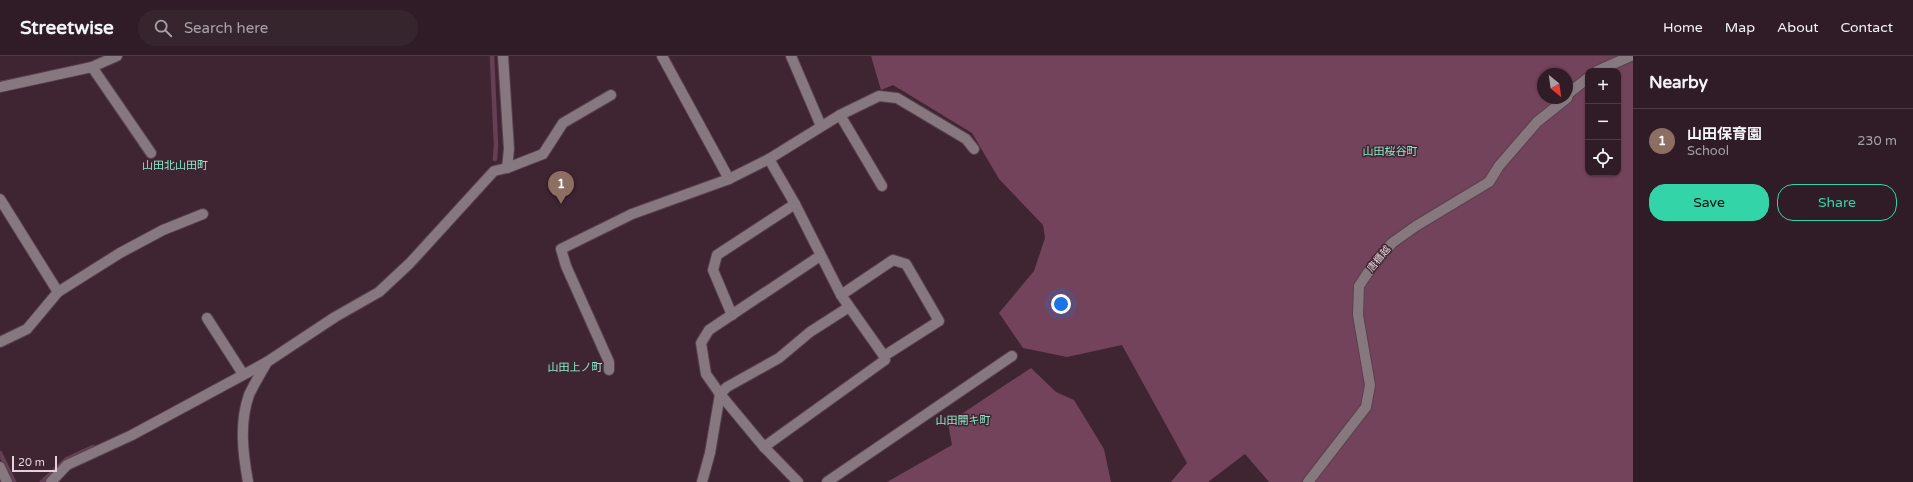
<!DOCTYPE html>
<html lang="en">
<head>
<meta charset="utf-8">
<style>
  :root { --surface:#2f1c26; --page:#37252e; --text:#f1f3f6; --muted:#a7a1a7; --line:#4a3a43; --accent:#33d4a8 }
  body { margin:0; font-family:"Varela Round","Noto Sans JP",sans-serif; background:var(--page); color:var(--text) }
  .controls { position:absolute; right:12px; top:12px; display:grid; overflow:hidden; border-radius:8px; box-shadow:0 1px 3px #0004 }
  .controls button { width:36px; height:36px; display:grid; place-items:center; padding:0; border:0; border-bottom:1px solid var(--line); background:var(--surface); color:var(--text); font:20px sans-serif }
  .compass { position:absolute; left:1537px; top:12px; width:36px; height:36px; border-radius:50%; background:var(--surface); box-shadow:0 1px 3px #0004; rotate:151deg }
  .scale { position:absolute; left:12px; bottom:10px; width:45px; box-sizing:border-box; padding-left:4px; border:2px solid #e4d2da; border-top:0; font-size:11px; line-height:14px; white-space:nowrap; color:#e4d2da; -webkit-text-stroke:3px #3f2532; paint-order:stroke }
  .you { position:absolute; left:1061px; top:248px; width:14px; height:14px; margin:-10px; border:3px solid #fff; border-radius:50%; background:#1a73e8; box-shadow:0 0 0 6px #1a73e833 }
  .badge { display:grid; place-items:center; width:26px; height:26px; border-radius:50%; background:var(--accent); color:#fff; font-size:13px; font-weight:700 }
  .pin { position:absolute; translate:-50% -33px; filter:drop-shadow(0 1px 2px #0008) }
  .pin::after { content:''; position:absolute; top:21px; width:14px; height:12px; background:inherit; clip-path:polygon(0 0,100% 0,50% 100%) }
  .list { margin:0; padding:0; list-style:none }
  h2 { display:flex; justify-content:space-between; align-items:center; height:52px; margin:0; padding:0 16px; font-size:17px }
  h2 small { font-size:13px; font-weight:400; color:var(--muted) }
  .list li { display:grid; grid-template-columns:26px 1fr auto; gap:12px; align-items:center; box-sizing:border-box; height:64px; padding:0 16px; border-top:1px solid var(--line) }
  .list b { display:block; font-size:15px; white-space:nowrap }
  .list p { margin:0; font-size:13px; white-space:nowrap; color:var(--muted) }
  .list em { font-size:13px; font-style:normal; color:var(--muted) }
  .actions { display:flex; gap:8px; padding:12px 16px }
  .actions a { flex:1; padding:9px 0; border:1px solid var(--accent); border-radius:16px; text-align:center; font-size:14px; color:var(--accent) }
  .actions .main { background:var(--accent); color:#111 }
  .icon { flex:none; width:22px; height:22px; fill:none; stroke:currentColor; stroke-width:2; stroke-linecap:round; stroke-linejoin:round }
  .map { position:relative; flex:none; width:1633px; height:426px; overflow:hidden }
  header { display:flex; align-items:center; gap:24px; box-sizing:border-box; height:56px; padding:0 20px; background:var(--surface); border-bottom:1px solid var(--line) }
  header strong { font-size:19px }
  nav { display:flex; gap:22px; margin-inline-start:auto; font-size:14px }
  .search { width:280px; height:36px; background:var(--page); display:flex; align-items:center; gap:10px; box-sizing:border-box; padding:0 14px; border-radius:22px; color:var(--muted); font-size:15px }
  main { display:flex }
  aside { flex:1; background:var(--surface) }
  .map>svg:first-child { display:block }
  .green { fill:#73435b; fill-rule:evenodd }
  .lines { fill:none; stroke-linecap:round; stroke-linejoin:round }
  .stream { stroke:#654055; stroke-width:4.5 }
  .minor-casing { stroke:#59414d; stroke-width:12 }
  .minor { stroke:#86787e; stroke-width:10 }
  .labels { text-anchor:middle; dominant-baseline:central; stroke-width:3; stroke-linejoin:round; paint-order:stroke }
  .street-label { font-size:10px; fill:#e4d2da; stroke:#3f2532 }
  .neighbourhood-label { font-size:11px; fill:#8ce8c7; stroke:#3f2532 }
</style>
</head>
<body>
<header>
<strong>Streetwise</strong>
<div class="search"><svg class="icon" aria-label="search" viewBox="0 0 24 24"><circle cx="10" cy="10" r="6"/><path d="M15 15l6 6"/></svg>Search here</div>
<nav><a>Home</a><a>Map</a><a>About</a><a>Contact</a></nav>
</header>
<main>
<div class="map">
<svg width="1633" height="426" viewBox="0 0 1633 426">
  <rect width="100%" height="100%" fill="#3f2532"/>
  <g class="green">
    <path d="M871 0H1633V426H1269L1245 398 1208 426H1171L1187 407 1122 289 1067 301 1023 292 999 257 1034 215 1045 182 1043 169 999 123 972 77 893 29 881 34ZM1588 15H1618V117H1588ZM1543 18H1567V42H1543Z"/>
    <polygon points="1031,312 1056,336 1074,344 1104,393 1111,426 887,426 952,389 948,367"/>
  </g>
  <g class="lines">
    <g class="stream">
      <polyline points="492,0 496,89 495,103"/>
      <polyline points="0,397 14,426"/>
      <polyline points="42,426 67,403 93,391"/>
    </g>
    <defs>
      <g id="minor">
        <polyline points="503,0 509,93 507,112"/>
        <polyline points="662,0 729,123"/>
        <polyline points="791,0 821,70"/>
        <polyline points="92,11 151,97"/>
        <polyline points="1597,15 1631,0"/>
        <polyline points="0,31 92,11 117,0"/>
        <polyline points="1567,42 1569,37 1588,22"/>
        <polyline points="840,59 882,130"/>
        <polyline points="0,143 58,236"/>
        <polyline points="841,239 893,204 906,208 939,265 884,300"/>
        <polyline points="732,259 713,214 717,199 795,148"/>
        <polyline points="207,262 243,318"/>
        <polyline points="0,286 27,273 58,236 120,197 163,174 203,158"/>
        <polyline points="609,314 609,306 566,210 561,193 632,158 729,123 769,103 840,59 879,40 897,42 966,83 974,93"/>
        <polyline points="764,391 885,304 884,300 841,239 795,148 769,103"/>
        <polyline points="0,411 7,426"/>
        <polyline points="51,426 67,409 132,379 267,306 335,261 379,236 410,207 494,115 507,112 543,98 563,67 611,39"/>
        <path d="M248 426C243 398 239 367 249 339 254 328 261 317 267 306"/>
        <polyline points="702,426 710,397 720,338 727,331 779,302 810,276 849,251"/>
        <polyline points="798,426 764,391 720,338 706,318 701,287 709,274 820,200"/>
        <polyline points="827,426 1012,300"/>
        <polyline points="1308,426 1366,351 1370,329 1358,259 1359,230 1369,215 1392,187 1416,170 1489,126 1499,110 1537,66 1567,42"/>
      </g>
    </defs>
    <use href="#minor" class="minor-casing"/>
    <use href="#minor" class="minor"/>
  </g>
  <g class="labels">
    <g class="street-label">
      <text transform="translate(1379 203) rotate(-50)">唐櫃越</text>
    </g>
    <g class="neighbourhood-label">
      <text x="1390" y="95">山田桜谷町</text>
      <text x="175" y="109">山田北山田町</text>
      <text x="575" y="311">山田上ノ町</text>
      <text x="963" y="364">山田開キ町</text>
    </g>
  </g>
</svg>
<div class="controls">
<button>+</button>
<button>−</button>
<button><svg class="icon" aria-label="locate" viewBox="0 0 24 24"><circle cx="12" cy="12" r="6"/><path d="M12 2v4M12 18v4M2 12h4M18 12h4"/></svg></button>
</div>
<svg class="compass" viewBox="-18 -18 36 36"><path d="M0-13l5 13h-10z" fill="#e53935"/><path d="M0 13l5-13h-10z" fill="#a7a1a7"/></svg>
<div class="scale">20 m</div>
<div class="you"></div>
<div class="pin badge" style="left:561px;top:148px;background:#8d6e63">1</div>
</div>
<aside>
<h2>Nearby<small></small></h2>
<ul class="list">
<li><span class="badge" style="background:#8d6e63">1</span><div><b>山田保育園</b><p>School</p></div><em>230 m</em></li>
</ul>
<div class="actions"><a class="main">Save</a><a>Share</a></div>
</aside>
</main>
</body>
</html>
